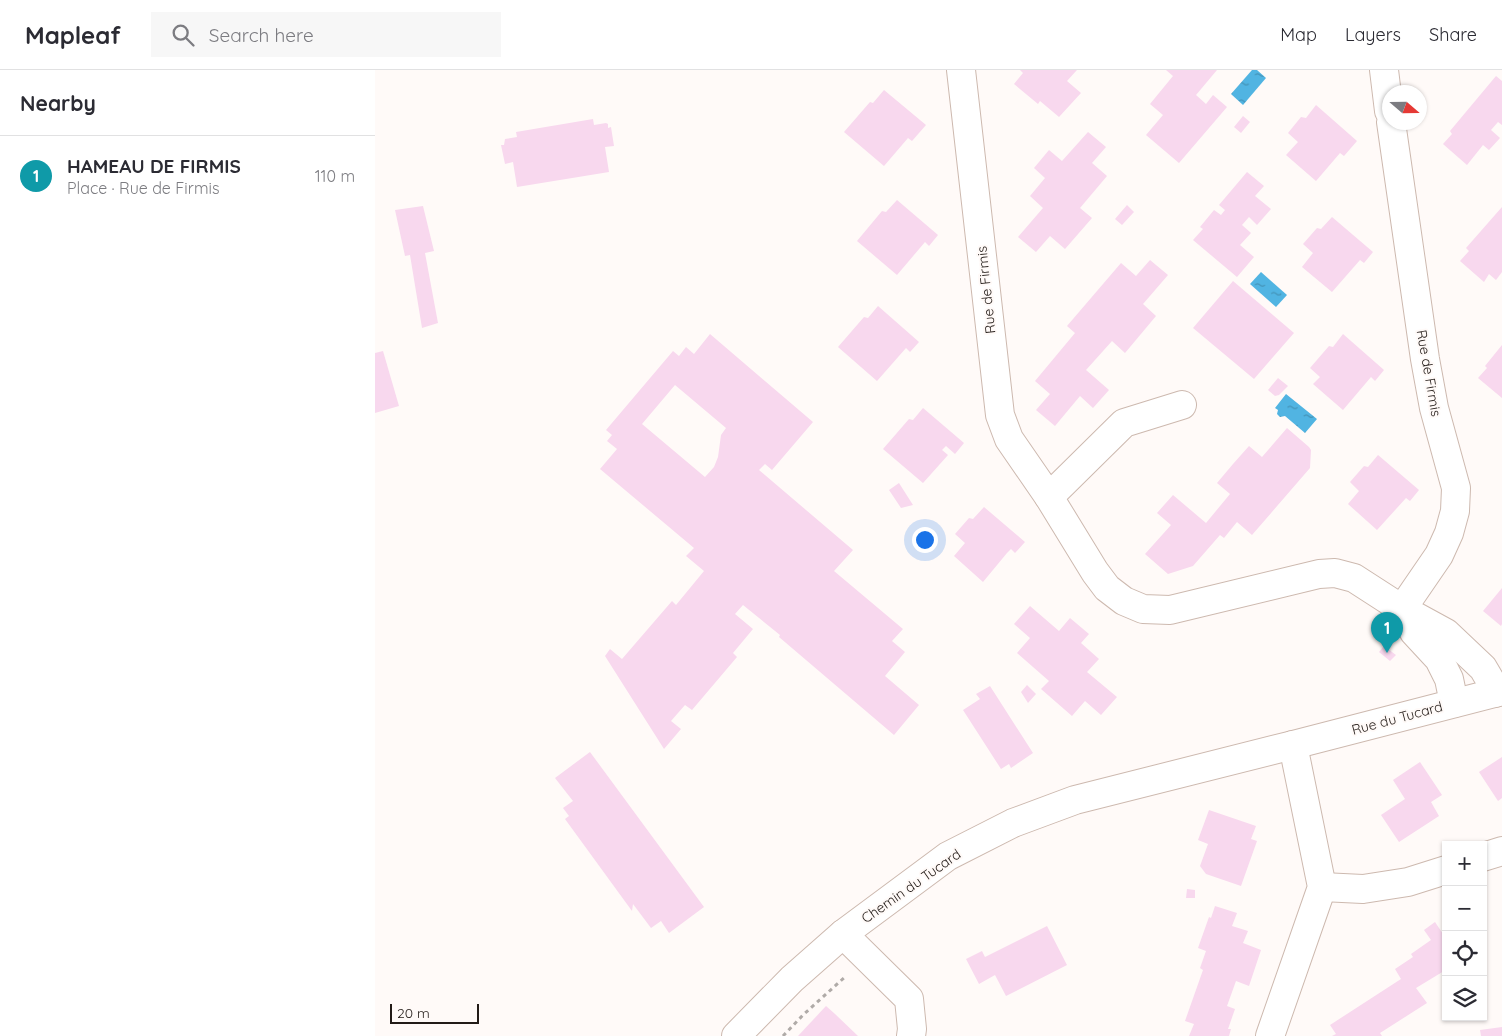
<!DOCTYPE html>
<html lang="en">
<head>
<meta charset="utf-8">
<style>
  :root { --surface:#fff; --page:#f7f7f7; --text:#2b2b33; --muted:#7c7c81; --line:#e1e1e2; --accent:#776735 }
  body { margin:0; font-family:Quicksand,sans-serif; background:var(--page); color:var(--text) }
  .controls { position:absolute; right:15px; bottom:15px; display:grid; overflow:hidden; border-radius:0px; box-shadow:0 1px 4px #0004 }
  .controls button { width:45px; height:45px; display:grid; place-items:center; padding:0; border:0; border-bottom:1px solid var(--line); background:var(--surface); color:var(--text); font:25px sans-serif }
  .compass { position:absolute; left:1007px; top:15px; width:45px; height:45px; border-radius:50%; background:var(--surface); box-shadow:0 1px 4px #0004; rotate:110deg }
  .scale { position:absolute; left:15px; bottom:12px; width:89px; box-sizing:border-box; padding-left:5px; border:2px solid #221b17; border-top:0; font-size:14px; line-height:18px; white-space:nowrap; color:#221b17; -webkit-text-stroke:4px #fffaf8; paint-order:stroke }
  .you { position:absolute; left:549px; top:469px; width:18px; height:18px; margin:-12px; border:4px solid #fff; border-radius:50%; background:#1a73e8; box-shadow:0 0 0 8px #1a73e833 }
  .badge { display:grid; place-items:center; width:32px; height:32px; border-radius:50%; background:var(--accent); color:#fff; font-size:16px; font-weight:700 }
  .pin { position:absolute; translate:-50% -41px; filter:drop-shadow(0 1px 2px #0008) }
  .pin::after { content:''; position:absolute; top:26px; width:18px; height:15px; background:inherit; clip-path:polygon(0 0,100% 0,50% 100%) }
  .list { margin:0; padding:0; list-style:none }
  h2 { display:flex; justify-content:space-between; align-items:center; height:65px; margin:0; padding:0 20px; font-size:21px }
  h2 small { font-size:16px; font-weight:400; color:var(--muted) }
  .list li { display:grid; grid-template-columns:32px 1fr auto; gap:15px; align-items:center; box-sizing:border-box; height:80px; padding:0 20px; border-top:1px solid var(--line) }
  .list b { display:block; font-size:19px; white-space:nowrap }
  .list p { margin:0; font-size:16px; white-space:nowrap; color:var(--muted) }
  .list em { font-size:16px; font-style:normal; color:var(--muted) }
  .icon { flex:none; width:28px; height:28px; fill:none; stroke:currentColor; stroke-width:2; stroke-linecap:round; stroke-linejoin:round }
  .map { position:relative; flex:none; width:1127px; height:966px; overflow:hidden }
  header { display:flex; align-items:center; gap:30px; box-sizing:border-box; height:70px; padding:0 25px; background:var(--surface); border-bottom:1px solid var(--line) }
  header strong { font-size:24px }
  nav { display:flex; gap:28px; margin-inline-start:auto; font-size:18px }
  .search { width:350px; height:45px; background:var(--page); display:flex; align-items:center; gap:12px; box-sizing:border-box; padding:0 18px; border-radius:0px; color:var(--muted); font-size:19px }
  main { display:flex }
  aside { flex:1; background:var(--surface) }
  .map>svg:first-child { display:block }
  .water { fill:url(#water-ripples) }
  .building { fill:#f8d8ee; fill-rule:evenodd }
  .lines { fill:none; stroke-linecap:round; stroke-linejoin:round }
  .minor-casing { stroke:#cdb9af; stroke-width:30 }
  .path { stroke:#b0aba8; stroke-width:3; stroke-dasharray:4 4; stroke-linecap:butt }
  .minor { stroke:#fff; stroke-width:28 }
  .labels { text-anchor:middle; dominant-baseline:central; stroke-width:4; stroke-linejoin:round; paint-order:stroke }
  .street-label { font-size:14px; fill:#221b17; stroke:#fffaf8 }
</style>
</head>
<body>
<header>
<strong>Mapleaf</strong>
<div class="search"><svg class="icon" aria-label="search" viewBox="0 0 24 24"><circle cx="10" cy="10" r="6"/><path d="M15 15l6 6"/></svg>Search here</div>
<nav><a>Map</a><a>Layers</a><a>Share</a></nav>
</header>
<main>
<aside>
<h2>Nearby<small></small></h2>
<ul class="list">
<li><span class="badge" style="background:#0f9aa8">1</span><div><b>HAMEAU DE FIRMIS</b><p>Place · Rue de Firmis</p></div><em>110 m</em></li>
</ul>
</aside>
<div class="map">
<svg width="1127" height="966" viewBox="0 0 1127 966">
  <defs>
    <pattern id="water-ripples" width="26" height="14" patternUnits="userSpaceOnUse" patternTransform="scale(1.25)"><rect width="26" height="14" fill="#51b4e2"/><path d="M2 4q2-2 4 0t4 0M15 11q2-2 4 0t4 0" fill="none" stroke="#4392b6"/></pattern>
  </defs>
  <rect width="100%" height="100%" fill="#fffaf8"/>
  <g class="water">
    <polygon points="877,0 882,0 891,8 868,35 856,24"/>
    <polygon points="886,202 912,225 901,237 875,214"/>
    <polygon points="911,324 942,349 930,363 910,346 905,347 902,344 903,340 900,338"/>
  </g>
  <g class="building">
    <polygon points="645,0 702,0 692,11 706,23 684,47 665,31 663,34 639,14 648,3"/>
    <polygon points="791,0 842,0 821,25 831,34 838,25 852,37 804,93 771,65 788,45 775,34 798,6"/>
    <polygon points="1121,6 1127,11 1127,55 1123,52 1116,60 1125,68 1114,80 1108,75 1092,95 1068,74 1077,64 1075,61"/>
    <polygon points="509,20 551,55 537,71 533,68 509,96 469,62 495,32 498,33"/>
    <polygon points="941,35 982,71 969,86 965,83 941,111 911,85 923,72 913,63 926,47 931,48"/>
    <polygon points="868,46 875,52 866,63 859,57"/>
    <polygon points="218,49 219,55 231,53 233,54 233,58 236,57 239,76 230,77 234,102 142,117 138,92 130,94 126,75 129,75 130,69 142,67 141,62"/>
    <polygon points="713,62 731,77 717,93 732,106 705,138 717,148 690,179 675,166 661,182 643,167 668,138 655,126 670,108 659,98 674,80 687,91"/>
    <polygon points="872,102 889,116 880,126 896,139 882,155 874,147 867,155 876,163 865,175 879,187 862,207 818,170 828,159 825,157 839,140 846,145 850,140 844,135"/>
    <polygon points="522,130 563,165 554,176 550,172 522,205 482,171 507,141 511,142"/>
    <polygon points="752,135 759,142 747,155 740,149"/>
    <polygon points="48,136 59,181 50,183 63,253 47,258 35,185 30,186 20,140"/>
    <polygon points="1127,137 1127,202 1121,210 1114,204 1109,212 1085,191 1094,181 1091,178"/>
    <polygon points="957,147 998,182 989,193 985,190 957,222 927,197 938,183 928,174 942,158 946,159"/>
    <polygon points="775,190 793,205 768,234 781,246 750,283 737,271 711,300 734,320 718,338 705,326 680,356 661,340 675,324 660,311 700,263 692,256 746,193 761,206"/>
    <polygon points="858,211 919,263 879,309 818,258"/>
    <polygon points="503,236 544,272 535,282 531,278 502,311 463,277 489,247 493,248"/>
    <path d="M335 264 438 352 397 400 390 394 384 400 478 480 459 501 528 559 517 571 530 582 510 606 544 635 519 665 404 567 405 565 368 535 360 544 378 559 358 583 362 587 317 640 310 635 296 651 306 659 289 679 230 586 235 579 247 589 297 531 301 535 329 501 311 486 319 478 225 399 242 379 232 371 237 365 231 360 298 281 304 286 311 277 319 284ZM300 315 351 358 346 365 343 387 339 397 330 407 267 354Z"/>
    <polygon points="968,264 1009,300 1000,311 996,307 968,340 938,314 945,307 935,298 954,276 958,277"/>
    <polygon points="1127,275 1127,328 1103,308 1112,298 1110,296"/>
    <polygon points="8,281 24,336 0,343 0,283"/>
    <polygon points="903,308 913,316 904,325 900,326 893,320"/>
    <polygon points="548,338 589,373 580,384 571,376 567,380 573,385 548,413 508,379 534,349 538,350"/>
    <polygon points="912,358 934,377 936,380 935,398 877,465 862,452 849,468 845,465 818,496 793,504 770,484 796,455 782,443 798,425 831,453 855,424 842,413 858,394 874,376 887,387"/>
    <polygon points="1003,385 1044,420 1035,431 1031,428 1002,460 973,434 984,421 975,412 989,396 993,397"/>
    <polygon points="524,413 538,435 526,438 514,420"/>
    <polygon points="609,437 650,472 640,483 636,479 632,483 608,512 579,486 590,473 580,464 594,448 598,449"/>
    <polygon points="1127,518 1127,554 1126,556 1108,541"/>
    <polygon points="655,536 684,561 695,548 714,564 706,573 724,589 712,602 742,627 726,645 710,631 697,646 666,619 674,611 642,583 655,568 639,554"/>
    <polygon points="1009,576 1021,585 1015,591 1004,582"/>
    <polygon points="652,615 661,624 653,633 646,622"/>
    <polygon points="615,616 658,683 636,698 634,694 626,699 588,640 605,629 601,624"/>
    <polygon points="215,682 329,837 294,863 286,851 276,858 258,834 257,841 190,749 194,746 188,738 198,731 180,708"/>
    <polygon points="1127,687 1127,728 1123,731 1104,702"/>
    <polygon points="1045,692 1067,725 1056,732 1064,746 1024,772 1006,745 1030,729 1018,710"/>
    <polygon points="834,740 881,756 876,769 882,771 866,816 831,804 825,796 833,774 823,770"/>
    <polygon points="812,819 820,820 820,828 811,828"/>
    <polygon points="840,836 862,843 857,856 873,861 868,873 886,880 874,916 861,911 852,936 860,939 853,959 856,959 854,966 814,966 819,954 810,951 828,900 825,898 831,881 823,878 834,847 836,848"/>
    <polygon points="1060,852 1068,864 1071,863 1071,903 1069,901 1041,918 1052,933 1005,963 1007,966 957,966 961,964 955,955 1026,909 1020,899 1038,887 1036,884 1056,870 1049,860"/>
    <polygon points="672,856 692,895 631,926 620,905 604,914 591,889 607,881 610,887"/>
    <polygon points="451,936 460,944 483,966 423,966"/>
    <polygon points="1127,957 1127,966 1106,966 1105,960"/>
  </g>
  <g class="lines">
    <defs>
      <g id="minor">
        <polyline points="586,0 625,345 634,369 674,427 720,502 732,518 749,531 768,539 795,540 944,504 960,503 979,508 1027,539 1071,563 1108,598 1115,610 1120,623"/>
        <polyline points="1009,0 1014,41"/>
        <polyline points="1016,52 1050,289 1059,338 1081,418 1080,441 1074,463 1064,485 1027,539"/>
        <polyline points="674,427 749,353 807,335"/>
        <polyline points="1029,543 1039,562 1064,589 1074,609 1079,633"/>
        <polyline points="1108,787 1127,781"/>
        <polyline points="947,817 988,819 1033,812 1071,800"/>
        <polyline points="468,864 534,929 537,959 536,966"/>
        <polyline points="361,966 417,909 468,864 573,786 638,753 700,730 918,675 1127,621"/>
        <polyline points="895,966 947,817 918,675"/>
      </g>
    </defs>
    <use href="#minor" class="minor-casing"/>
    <polyline class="path" points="408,966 428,945 471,906"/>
    <use href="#minor" class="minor"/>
  </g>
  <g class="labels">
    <g class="street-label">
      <text transform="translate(611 220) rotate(-96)">Rue de Firmis</text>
      <text transform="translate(1054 303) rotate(80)">Rue de Firmis</text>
      <text transform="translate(1022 648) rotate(-15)">Rue du Tucard</text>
      <text transform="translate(536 816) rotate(-35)">Chemin du Tucard</text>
    </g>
  </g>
</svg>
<div class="controls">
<button>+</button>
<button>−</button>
<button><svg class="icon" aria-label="locate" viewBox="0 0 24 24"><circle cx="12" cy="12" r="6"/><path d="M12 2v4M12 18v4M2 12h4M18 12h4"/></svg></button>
<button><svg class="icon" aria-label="layers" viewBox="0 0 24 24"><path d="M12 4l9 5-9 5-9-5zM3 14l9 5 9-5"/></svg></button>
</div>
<svg class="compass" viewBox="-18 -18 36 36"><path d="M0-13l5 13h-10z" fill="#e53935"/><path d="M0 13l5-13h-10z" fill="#7c7c81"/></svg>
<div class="scale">20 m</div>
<div class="you"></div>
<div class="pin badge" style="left:1012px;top:583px;background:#0f9aa8">1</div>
</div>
</main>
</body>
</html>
